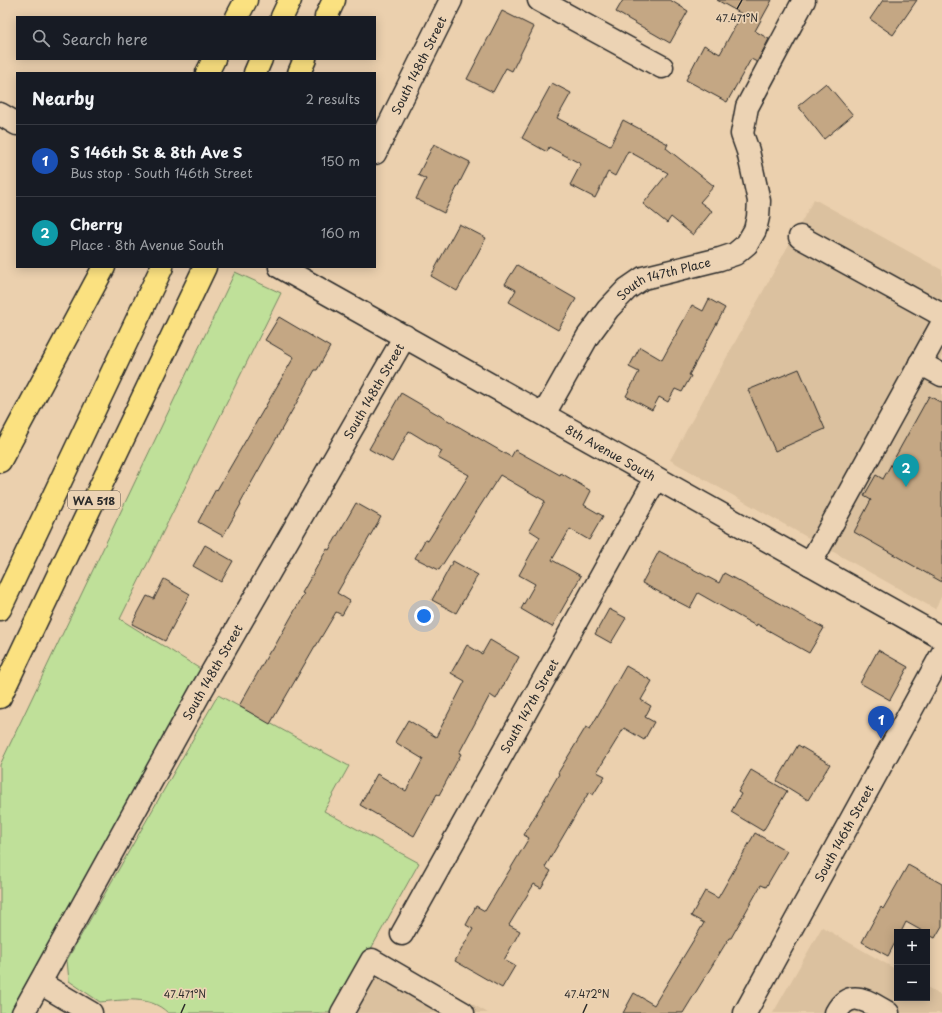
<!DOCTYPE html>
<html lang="en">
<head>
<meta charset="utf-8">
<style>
  :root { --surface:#171b24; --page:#242831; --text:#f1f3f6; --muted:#9ea1a6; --line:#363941; --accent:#d1495b }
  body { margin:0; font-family:"Playpen Sans",sans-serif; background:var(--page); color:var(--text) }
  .controls { position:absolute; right:12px; bottom:12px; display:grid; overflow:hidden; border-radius:0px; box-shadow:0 2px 10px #0003 }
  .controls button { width:36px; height:36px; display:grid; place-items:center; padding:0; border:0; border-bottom:1px solid var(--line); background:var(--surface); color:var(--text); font:20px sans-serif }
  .you { position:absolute; left:424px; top:616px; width:14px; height:14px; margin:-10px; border:3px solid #fff; border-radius:50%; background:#1a73e8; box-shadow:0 0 0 6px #1a73e833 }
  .badge { display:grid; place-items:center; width:26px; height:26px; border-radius:50%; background:var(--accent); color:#fff; font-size:13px; font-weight:700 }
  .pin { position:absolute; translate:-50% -33px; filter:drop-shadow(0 1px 2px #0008) }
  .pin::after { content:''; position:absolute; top:21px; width:14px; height:12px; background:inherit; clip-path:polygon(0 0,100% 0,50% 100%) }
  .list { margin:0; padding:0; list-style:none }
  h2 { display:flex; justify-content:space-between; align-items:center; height:52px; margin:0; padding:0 16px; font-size:17px }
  h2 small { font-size:13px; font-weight:400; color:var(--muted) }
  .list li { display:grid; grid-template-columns:26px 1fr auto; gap:12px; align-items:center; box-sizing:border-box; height:72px; padding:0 16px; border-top:1px solid var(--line) }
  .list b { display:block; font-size:15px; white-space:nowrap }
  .list p { margin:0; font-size:13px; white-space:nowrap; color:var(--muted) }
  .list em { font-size:13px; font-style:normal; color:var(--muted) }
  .icon { flex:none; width:22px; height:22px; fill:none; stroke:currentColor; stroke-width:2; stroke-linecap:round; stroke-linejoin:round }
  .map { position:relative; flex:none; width:942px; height:1013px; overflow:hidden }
  .search { position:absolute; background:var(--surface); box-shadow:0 2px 10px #0003; left:16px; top:16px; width:360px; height:44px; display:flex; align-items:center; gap:10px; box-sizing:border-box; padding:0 14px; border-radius:0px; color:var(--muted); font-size:15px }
  .panel { position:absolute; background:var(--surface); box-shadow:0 2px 10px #0003; left:16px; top:72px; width:360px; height:196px; border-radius:0px }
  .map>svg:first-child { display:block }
  .built { fill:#dbc19f }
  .green { fill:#bfe099; stroke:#758662 }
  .building { fill:#c4a784; stroke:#2b2b2b }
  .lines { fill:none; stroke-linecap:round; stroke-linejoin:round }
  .minor-casing { stroke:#2b2b2b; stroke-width:25 }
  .highway-casing { stroke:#2b2b2b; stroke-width:25 }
  .minor { stroke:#ecd3b4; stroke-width:22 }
  .highway { stroke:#fbe180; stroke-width:22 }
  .ticks { fill:none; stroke:#2b2b2b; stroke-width:1.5 }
  .labels { text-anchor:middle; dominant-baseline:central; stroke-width:3.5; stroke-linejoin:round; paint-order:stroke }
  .shield { fill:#ecd3b4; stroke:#655d54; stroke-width:1 }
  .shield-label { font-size:11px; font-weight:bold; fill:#2b2b2b }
  .street-label { font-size:12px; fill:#2b2b2b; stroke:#ecd3b4 }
  .ticks-label { font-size:10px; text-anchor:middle; fill:#2b2b2b; stroke:#ecd3b4; stroke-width:3.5; stroke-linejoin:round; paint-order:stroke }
</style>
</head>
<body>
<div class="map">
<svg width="942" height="1013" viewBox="0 0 942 1013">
  <rect width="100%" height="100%" fill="#ebd0ae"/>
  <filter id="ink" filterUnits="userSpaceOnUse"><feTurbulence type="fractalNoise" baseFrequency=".025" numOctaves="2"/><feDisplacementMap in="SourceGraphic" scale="8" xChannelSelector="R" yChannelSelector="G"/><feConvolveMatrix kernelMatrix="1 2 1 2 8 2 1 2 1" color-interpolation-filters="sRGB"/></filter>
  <g filter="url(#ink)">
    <g class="built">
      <polygon points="814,199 942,270 942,595 935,609 670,460"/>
      <polygon points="822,927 897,970 897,998 927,998 927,987 942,996 942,1013 773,1013"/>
      <polygon points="372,946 488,1013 335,1013"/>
    </g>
    <g class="green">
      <polygon points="235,272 281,293 120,619 202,670 15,1003 32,1013 0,1013 0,765"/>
      <path d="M218 695 349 766 324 811 419 863 335 1013H168C150 995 123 1000 100 1002L69 981 67 960Z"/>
    </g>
    <g class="building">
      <polygon points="623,0 670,0 688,11 670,43 616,12"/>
      <polygon points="717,0 772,0 755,31 769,39 757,62 751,59 727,102 686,80 704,45 720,54 742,14"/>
      <polygon points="883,0 917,0 893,35 870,19"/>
      <polygon points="502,11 534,27 512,71 506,68 493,92 467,79"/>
      <polygon points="552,83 571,93 557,118 610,146 623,120 668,144 666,148 714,186 700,202 712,211 693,235 671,217 667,223 643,204 668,173 628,151 615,176 608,172 595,198 570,185 581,164 549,147 547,152 522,138"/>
      <polygon points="826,83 853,115 824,139 798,106"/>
      <polygon points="434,144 470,162 444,213 416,199 426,179 418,175"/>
      <polygon points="459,224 486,238 457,291 431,276"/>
      <polygon points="517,265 576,299 558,330 509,302 516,290 505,284"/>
      <polygon points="709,299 725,308 689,375 691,376 682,392 675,389 668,402 659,397 652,410 626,396 639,372 629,367 640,347 662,360 692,305 703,311"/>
      <polygon points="279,317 330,347 317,370 315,370 240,503 241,504 223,536 198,522 216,489 217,490 294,357 265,340"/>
      <polygon points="799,369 825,429 775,451 748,390"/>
      <polygon points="401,393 511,457 515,450 560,475 561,473 591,491 584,505 603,516 589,540 570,529 552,560 581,576 552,627 521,609 535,584 519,575 540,537 529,530 545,501 500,475 439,570 415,558 425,540 428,541 469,475 438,458 442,451 409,431 392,462 369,449"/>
      <polygon points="929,396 942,403 942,582 854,532 871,500 864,496 876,475 883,479"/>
      <polygon points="356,503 381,517 337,593 350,601 342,615 336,612 316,646 315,646 270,724 239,706 270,651 272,651 304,594 302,593 327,549 329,550"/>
      <polygon points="205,545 233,561 221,582 193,566"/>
      <polygon points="659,551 719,583 724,573 824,628 809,653 757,624 756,626 698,593 690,608 642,583"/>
      <polygon points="453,561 478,575 456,613 432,600"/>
      <polygon points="164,579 190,594 165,641 132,624 147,596 154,599"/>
      <polygon points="609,609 626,618 611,643 595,634"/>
      <polygon points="490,640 519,657 496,699 490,695 459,753 461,754 439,795 437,794 414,836 360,805 377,774 406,791 423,759 395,742 408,720 436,737 465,681 451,673 467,645 482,654"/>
      <polygon points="878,650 908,667 890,700 860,683"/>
      <polygon points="626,666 652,681 641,700 651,706 645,717 654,722 644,740 624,728 597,772 605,776 593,795 589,792 545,867 551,871 541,888 534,884 509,925 520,931 504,960 515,966 502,988 455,961 473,929 466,925 476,906 485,911 529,838 524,835 559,774 558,773 586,727 590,729"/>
      <polygon points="798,745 830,764 808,800 777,781"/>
      <polygon points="751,770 787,791 763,831 731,812 741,794 738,792"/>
      <polygon points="755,833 787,851 766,887 761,885 731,938 729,938 683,1013 623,1013 634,993 654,1005 704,923 691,916 705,891 718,898"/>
      <polygon points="908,865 942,884 942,926 935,938 927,934 927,932 924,932 906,922 901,932 897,932 897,939 888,956 862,942 881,907 883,909"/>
    </g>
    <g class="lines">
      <defs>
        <g id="minor">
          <polyline points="539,0 662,67"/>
          <polyline points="0,114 17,124"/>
          <path id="s1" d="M375 153 451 0"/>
          <polyline points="800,237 942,315"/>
          <path id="s2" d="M280 267 942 638"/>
          <polyline points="920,363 942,375"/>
          <path id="s3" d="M544 414 588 336 608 309 627 289 643 278 720 259 735 254 747 244 755 230 758 217 759 201 748 151 742 134 747 107 804 0"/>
          <polyline points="810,564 942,324"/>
          <path id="s4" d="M402 934 656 478"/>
          <polyline points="40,983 91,1013"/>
          <path id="s5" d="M23 1013 200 693 405 336"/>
          <polyline points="342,1013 372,960 463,1013"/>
          <path id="s6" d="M745 1013 942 654"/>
          <path d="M836 1013C850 987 869 1002 888 1013"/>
        </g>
        <g id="highway">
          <polyline points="237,17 246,0"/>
          <polyline points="282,17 290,0"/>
          <polyline points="326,17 334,0"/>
          <polyline points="207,73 214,59"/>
          <polyline points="255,73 261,59"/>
          <polyline points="299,73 305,59"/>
          <polyline points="0,461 104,267"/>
          <polyline points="0,609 162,267"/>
          <polyline points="0,697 205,267"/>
        </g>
      </defs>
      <use href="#minor" class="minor-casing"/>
      <use href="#highway" class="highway-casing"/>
      <use href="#minor" class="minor"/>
      <use href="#highway" class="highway"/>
    </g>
  </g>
  <path class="ticks" d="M737 9 742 0M181 1013 185 1004M583 1013 587 1004"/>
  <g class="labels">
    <rect class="shield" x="68" y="491" width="52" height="18" rx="3"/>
    <g class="shield-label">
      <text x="94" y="500">WA 518</text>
    </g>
    <g class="street-label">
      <text stroke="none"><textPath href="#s1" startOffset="98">South 148th Street</textPath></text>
      <text stroke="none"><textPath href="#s3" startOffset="189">South 147th Place</textPath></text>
      <text stroke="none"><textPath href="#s5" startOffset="714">South 148th Street</textPath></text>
      <text stroke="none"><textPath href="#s2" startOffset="379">8th Avenue South</textPath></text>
      <text stroke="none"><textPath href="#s5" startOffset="390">South 148th Street</textPath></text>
      <text stroke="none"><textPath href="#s4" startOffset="261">South 147th Street</textPath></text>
      <text stroke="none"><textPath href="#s6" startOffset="205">South 146th Street</textPath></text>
    </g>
  </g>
  <g class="ticks-label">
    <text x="737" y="22">47.471°N</text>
    <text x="185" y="998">47.471°N</text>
    <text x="587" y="998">47.472°N</text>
  </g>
</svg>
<div class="controls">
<button>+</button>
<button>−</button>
</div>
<div class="you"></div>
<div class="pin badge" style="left:881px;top:739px;background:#1a4fb4">1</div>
<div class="pin badge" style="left:906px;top:487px;background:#0f9aa8">2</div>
<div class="search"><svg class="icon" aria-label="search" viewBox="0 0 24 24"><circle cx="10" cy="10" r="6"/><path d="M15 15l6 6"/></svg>Search here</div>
<section class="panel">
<h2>Nearby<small>2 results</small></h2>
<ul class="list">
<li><span class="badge" style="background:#1a4fb4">1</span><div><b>S 146th St &amp; 8th Ave S</b><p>Bus stop · South 146th Street</p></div><em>150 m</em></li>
<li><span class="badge" style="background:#0f9aa8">2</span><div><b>Cherry</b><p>Place · 8th Avenue South</p></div><em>160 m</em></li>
</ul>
</section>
</div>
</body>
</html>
